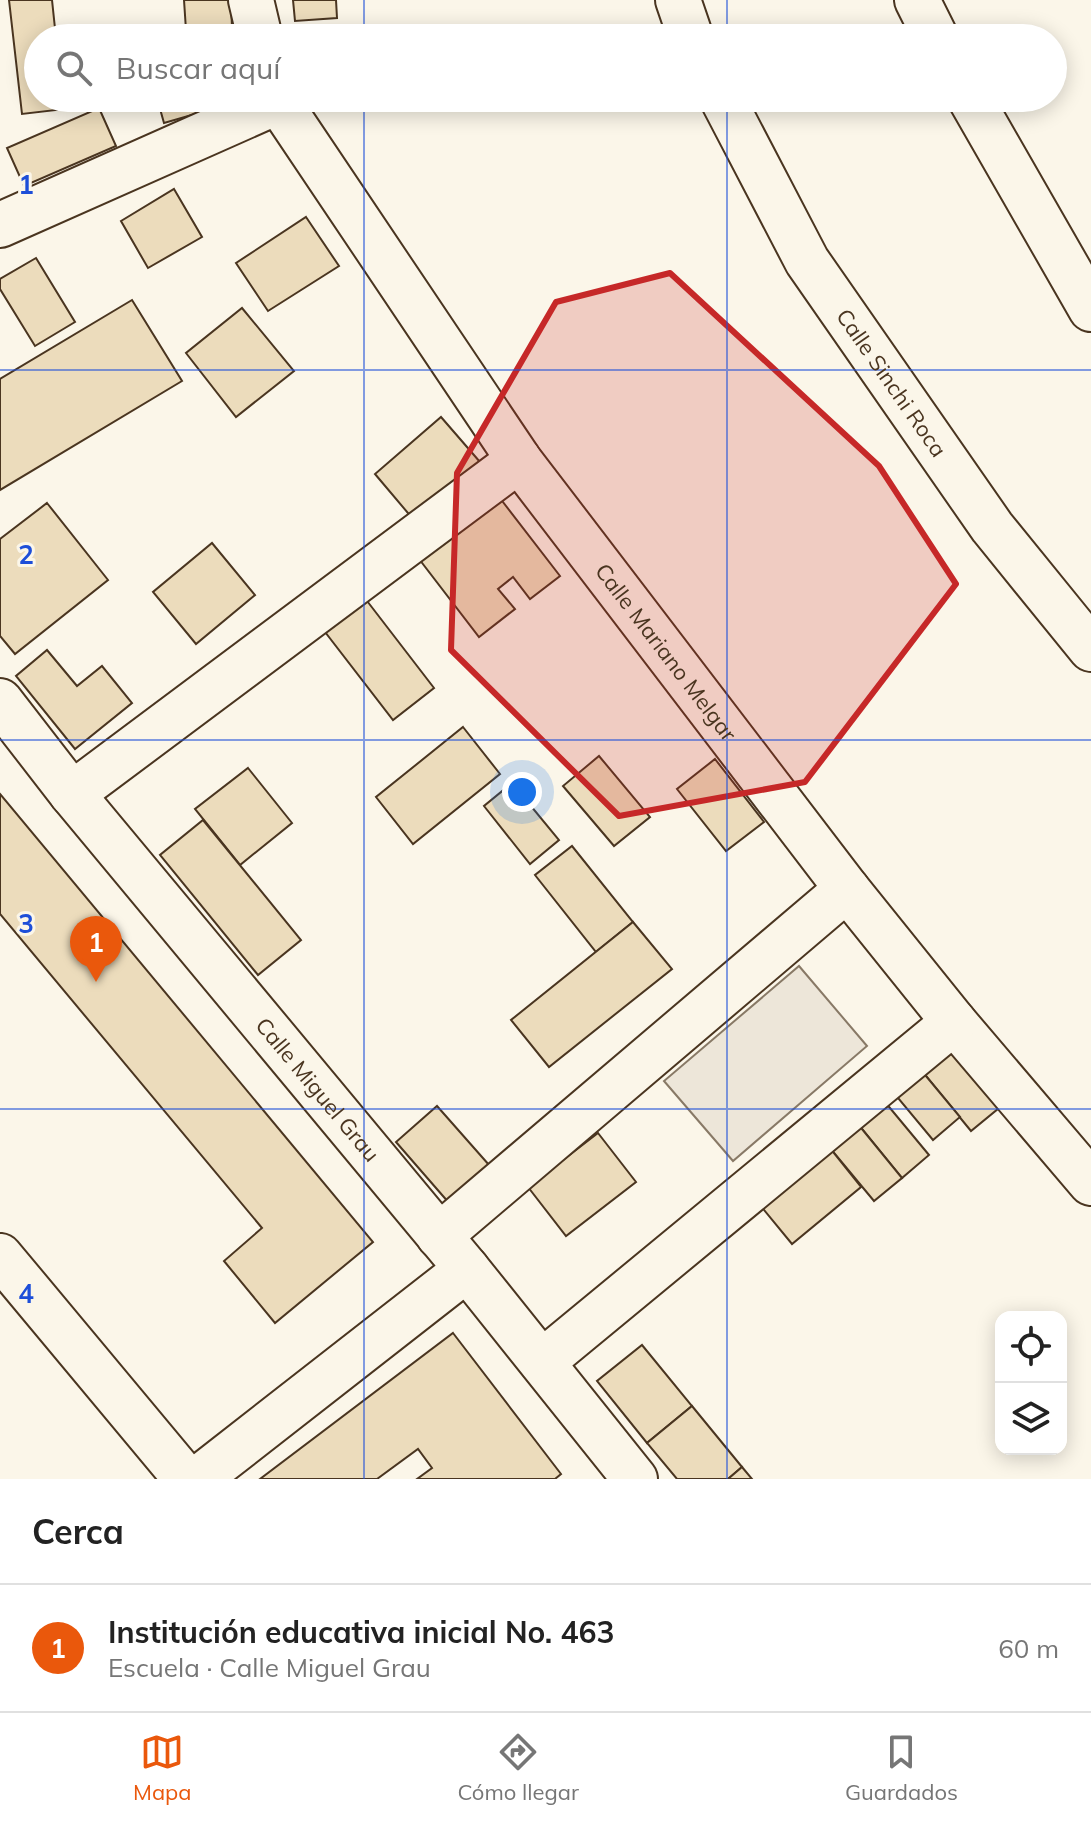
<!DOCTYPE html>
<html lang="es">
<head>
<meta charset="utf-8">
<style>
  :root { --surface:#fff; --page:#f2f2f2; --text:#222; --muted:#767676; --line:#e0e0e0; --accent:#ea580c }
  body { margin:0; font-family:Mulish,sans-serif; background:var(--page); color:var(--text) }
  .controls { position:absolute; right:24px; bottom:24px; display:grid; overflow:hidden; border-radius:16px; box-shadow:0 4px 20px #0003 }
  .controls button { width:72px; height:72px; display:grid; place-items:center; padding:0; border:0; border-bottom:2px solid var(--line); background:var(--surface); color:var(--text); font:40px sans-serif }
  .you { position:absolute; left:522px; top:792px; width:28px; height:28px; margin:-20px; border:6px solid #fff; border-radius:50%; background:#1a73e8; box-shadow:0 0 0 12px #1a73e833 }
  .badge { display:grid; place-items:center; width:52px; height:52px; border-radius:50%; background:var(--accent); color:#fff; font-size:26px; font-weight:700 }
  .pin { position:absolute; translate:-50% -66px; filter:drop-shadow(0 2px 4px #0008) }
  .pin::after { content:''; position:absolute; top:42px; width:28px; height:24px; background:inherit; clip-path:polygon(0 0,100% 0,50% 100%) }
  .list { margin:0; padding:0; list-style:none }
  h2 { display:flex; justify-content:space-between; align-items:center; height:104px; margin:0; padding:0 32px; font-size:34px }
  h2 small { font-size:26px; font-weight:400; color:var(--muted) }
  .list li { display:grid; grid-template-columns:52px 1fr auto; gap:24px; align-items:center; box-sizing:border-box; height:128px; padding:0 32px; border-top:2px solid var(--line) }
  .list b { display:block; font-size:30px; white-space:nowrap }
  .list p { margin:0; font-size:26px; white-space:nowrap; color:var(--muted) }
  .list em { font-size:26px; font-style:normal; color:var(--muted) }
  .icon { flex:none; width:44px; height:44px; fill:none; stroke:currentColor; stroke-width:2; stroke-linecap:round; stroke-linejoin:round }
  .map { position:relative; flex:none; width:1091px; height:1479px; overflow:hidden }
  .search { position:absolute; background:var(--surface); box-shadow:0 4px 20px #0003; left:24px; right:24px; top:24px; height:88px; display:flex; align-items:center; gap:20px; box-sizing:border-box; padding:0 28px; border-radius:44px; color:var(--muted); font-size:30px }
  .sheet { height:232px; background:var(--surface) }
  nav { display:flex; justify-content:space-around; align-items:center; box-sizing:border-box; height:112px; border-top:2px solid var(--line); background:var(--surface); font-size:22px; color:var(--muted) }
  nav a { display:grid; justify-items:center; gap:4px }
  nav .on { color:var(--accent) }
  .map>svg:first-child { display:block }
  .green { fill:#ede6d9; stroke:#887966; stroke-width:2 }
  .building { fill:#ecdcbc; stroke:#4a3520; stroke-width:2 }
  .lines { fill:none; stroke-linecap:round; stroke-linejoin:round }
  .minor-casing { stroke:#4a3520; stroke-width:48 }
  .minor { stroke:#fbf6e9; stroke-width:44 }
  .marked { fill:#c62828; fill-opacity:0.2; stroke:#c62828; stroke-width:6; stroke-linejoin:round }
  .grid { fill:none; stroke:#1d4ed8; stroke-width:2; stroke-opacity:0.55 }
  .labels { text-anchor:middle; dominant-baseline:central; stroke-width:6; stroke-linejoin:round; paint-order:stroke }
  .street-label { font-size:22px; fill:#4a3520; stroke:#fbf6e9 }
  .grid-label { font-size:26px; text-anchor:middle; font-weight:bold; fill:#1d4ed8; stroke:#fbf6e9; stroke-width:6; stroke-linejoin:round; paint-order:stroke }
</style>
</head>
<body>
<div class="map">
<svg width="1091" height="1479" viewBox="0 0 1091 1479">
  <rect width="100%" height="100%" fill="#fbf6e9"/>
  <polygon class="green" points="799,966 867,1046 733,1161 664,1081"/>
  <g class="building">
    <polygon points="9,0 52,0 56,38 38,38 38,98 63,98 65,109 22,114"/>
    <polygon points="184,0 231,0 232,28 186,30"/>
    <polygon points="293,0 336,0 337,18 295,21"/>
    <polygon points="157,98 244,98 244,100 164,123"/>
    <polygon points="99,108 116,146 24,186 7,148"/>
    <polygon points="174,189 202,237 148,268 121,221"/>
    <polygon points="306,217 339,266 268,311 236,263"/>
    <polygon points="36,258 75,322 35,346 0,289 0,279"/>
    <polygon points="132,300 182,381 0,490 0,379"/>
    <polygon points="242,308 294,371 236,417 186,353"/>
    <polygon points="441,417 480,462 413,519 375,474"/>
    <polygon points="496,493 560,576 530,599 513,577 498,589 515,609 479,637 416,555"/>
    <polygon points="47,503 108,580 15,654 0,636 0,539"/>
    <polygon points="212,543 255,595 196,644 153,592"/>
    <polygon points="364,597 434,688 393,720 322,628"/>
    <polygon points="47,650 77,686 102,666 132,703 75,749 16,676"/>
    <polygon points="463,727 500,774 413,844 376,797"/>
    <polygon points="599,756 650,817 614,846 563,786"/>
    <polygon points="715,759 764,822 726,851 677,789"/>
    <polygon points="248,768 292,823 240,865 195,809"/>
    <polygon points="512,783 559,840 530,864 484,806"/>
    <polygon points="0,794 373,1242 275,1323 224,1261 262,1228 0,914"/>
    <polygon points="203,820 301,940 258,975 160,855"/>
    <polygon points="572,846 633,922 596,952 535,875"/>
    <polygon points="633,922 672,969 549,1067 511,1020"/>
    <polygon points="948,1047 999,1108 971,1131 921,1070"/>
    <polygon points="921,1070 960,1117 933,1140 893,1092"/>
    <polygon points="880,1096 929,1155 902,1178 853,1118"/>
    <polygon points="437,1106 497,1174 456,1211 396,1142"/>
    <polygon points="853,1118 902,1178 874,1201 825,1142"/>
    <polygon points="598,1133 636,1182 566,1236 528,1187"/>
    <polygon points="825,1142 861,1187 792,1244 755,1199"/>
    <polygon points="453,1333 561,1474 555,1479 417,1479 432,1468 418,1449 377,1479 260,1479"/>
    <polygon points="642,1345 692,1406 647,1443 597,1381"/>
    <polygon points="692,1406 742,1467 728,1479 677,1479 647,1443"/>
    <polygon points="742,1467 752,1479 728,1479"/>
  </g>
  <g class="lines">
    <defs>
      <g id="minor">
        <polyline points="251,0 260,38"/>
        <polyline points="678,0 691,38"/>
        <polyline points="917,0 936,38"/>
        <path id="s1" d="M276 98 519 460 847 889 954 1022 1091 1183"/>
        <path id="s2" d="M722 98 807 261 992 527 1091 649"/>
        <polyline points="970,98 1091,309"/>
        <polyline points="0,225 277,102"/>
        <path id="s3" d="M0 701 72 794 467 1269 635 1479"/>
        <polyline points="72,794 519,460"/>
        <polyline points="439,1236 847,889"/>
        <polyline points="0,1256 186,1479"/>
        <polyline points="542,1362 954,1022"/>
        <polyline points="198,1479 467,1269"/>
      </g>
    </defs>
    <use href="#minor" class="minor-casing"/>
    <use href="#minor" class="minor"/>
  </g>
  <path class="marked" d="M670 273 879 466 956 584 805 782 619 816 451 650 457 473 556 302Z"/>
  <path class="grid" d="M364 0V38M727 0V38M364 98V1479M727 98V1479M0 370H1091M0 740H1091M0 1109H1091"/>
  <g class="labels">
    <g class="street-label">
      <text stroke="none"><textPath href="#s2" startOffset="332">Calle Sinchi Roca</textPath></text>
      <text stroke="none"><textPath href="#s1" startOffset="678">Calle Mariano Melgar</textPath></text>
      <text stroke="none"><textPath href="#s3" startOffset="502">Calle Miguel Grau</textPath></text>
    </g>
  </g>
  <g class="grid-label">
    <text x="26" y="194">1</text>
    <text x="26" y="564">2</text>
    <text x="26" y="933">3</text>
    <text x="26" y="1303">4</text>
  </g>
</svg>
<div class="controls">
<button><svg class="icon" aria-label="locate" viewBox="0 0 24 24"><circle cx="12" cy="12" r="6"/><path d="M12 2v4M12 18v4M2 12h4M18 12h4"/></svg></button>
<button><svg class="icon" aria-label="layers" viewBox="0 0 24 24"><path d="M12 4l9 5-9 5-9-5zM3 14l9 5 9-5"/></svg></button>
</div>
<div class="you"></div>
<div class="pin badge" style="left:96px;top:982px">1</div>
<div class="search"><svg class="icon" aria-label="search" viewBox="0 0 24 24"><circle cx="10" cy="10" r="6"/><path d="M15 15l6 6"/></svg>Buscar aquí</div>
</div>
<section class="sheet">
<h2>Cerca<small></small></h2>
<ul class="list">
<li><span class="badge">1</span><div><b>Institución educativa inicial No. 463</b><p>Escuela · Calle Miguel Grau</p></div><em>60 m</em></li>
</ul>
</section>
<nav>
<a class="on"><svg class="icon" aria-label="map" viewBox="0 0 24 24"><path d="M3 6l6-2 6 2 6-2v14l-6 2-6-2-6 2zM9 4v14M15 6v14"/></svg>Mapa</a>
<a><svg class="icon" aria-label="directions" viewBox="0 0 24 24"><path d="M12 3l9 9-9 9-9-9zM9 14v-3h6M13 9l2 2-2 2"/></svg>Cómo llegar</a>
<a><svg class="icon" aria-label="saved" viewBox="0 0 24 24"><path d="M7 4h10v16l-5-4-5 4z"/></svg>Guardados</a>
</nav>
</body>
</html>
